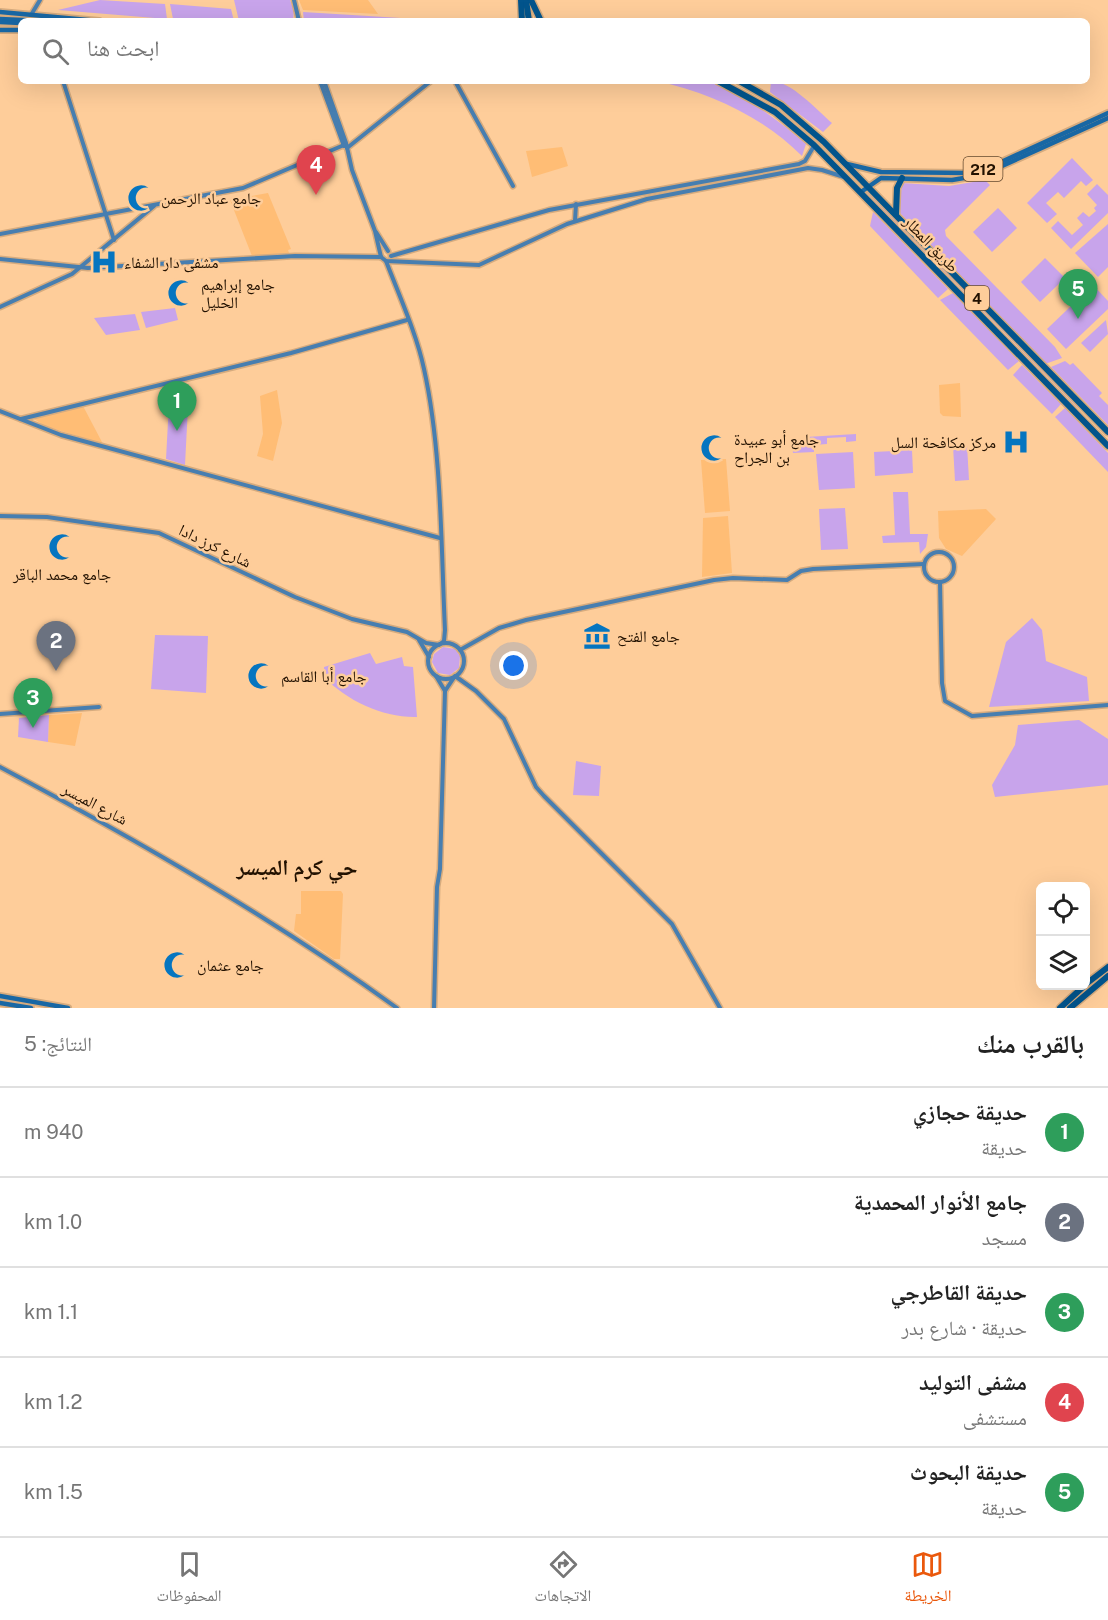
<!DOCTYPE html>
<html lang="ar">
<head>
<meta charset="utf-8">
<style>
  :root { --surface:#fff; --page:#f6f6f6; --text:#222; --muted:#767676; --line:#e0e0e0; --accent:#ea580c }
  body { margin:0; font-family:"Public Sans","Noto Naskh Arabic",sans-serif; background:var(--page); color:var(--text); direction:rtl }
  .controls { position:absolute; right:18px; bottom:18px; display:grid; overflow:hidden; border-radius:9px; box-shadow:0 6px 24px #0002 }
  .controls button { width:54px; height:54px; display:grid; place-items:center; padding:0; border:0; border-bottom:2px solid var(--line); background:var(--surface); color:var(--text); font:30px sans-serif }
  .you { position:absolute; left:514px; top:666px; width:21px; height:21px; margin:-15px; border:4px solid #fff; border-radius:50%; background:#1a73e8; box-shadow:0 0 0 9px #1a73e833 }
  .badge { display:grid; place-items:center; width:39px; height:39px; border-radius:50%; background:var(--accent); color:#fff; font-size:20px; font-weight:700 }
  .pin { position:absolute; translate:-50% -50px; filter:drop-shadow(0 2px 3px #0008) }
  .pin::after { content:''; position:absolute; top:32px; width:21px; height:18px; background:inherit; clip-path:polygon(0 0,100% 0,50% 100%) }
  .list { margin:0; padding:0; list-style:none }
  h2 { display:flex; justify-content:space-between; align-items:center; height:78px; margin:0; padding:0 24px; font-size:26px }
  h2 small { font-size:20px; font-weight:400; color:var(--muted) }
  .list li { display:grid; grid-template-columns:39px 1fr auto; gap:18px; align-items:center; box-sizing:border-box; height:90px; padding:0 24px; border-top:2px solid var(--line) }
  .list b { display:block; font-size:22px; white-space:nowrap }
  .list p { margin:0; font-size:20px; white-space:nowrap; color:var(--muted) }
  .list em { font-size:20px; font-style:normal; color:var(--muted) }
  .icon { flex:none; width:33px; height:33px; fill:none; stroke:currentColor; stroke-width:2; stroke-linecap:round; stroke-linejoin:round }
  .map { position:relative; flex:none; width:1108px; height:1008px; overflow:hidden; direction:ltr }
  .search { position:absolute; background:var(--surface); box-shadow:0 6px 24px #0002; left:18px; right:18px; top:18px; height:66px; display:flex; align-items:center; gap:15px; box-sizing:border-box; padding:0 21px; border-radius:9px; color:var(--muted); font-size:22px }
  .sheet { height:528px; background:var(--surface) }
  nav { display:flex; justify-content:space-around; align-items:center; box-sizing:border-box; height:84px; border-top:2px solid var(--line); background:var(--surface); font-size:16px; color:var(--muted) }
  nav a { display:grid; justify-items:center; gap:3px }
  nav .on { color:var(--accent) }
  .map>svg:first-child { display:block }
  .built { fill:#ffbd75 }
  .green { fill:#c8a4eb }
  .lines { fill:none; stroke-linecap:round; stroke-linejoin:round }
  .secondary-casing { stroke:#d6ab7e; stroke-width:7 }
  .primary-casing { stroke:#d6ab7e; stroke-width:8 }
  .highway-casing { stroke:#d6ab7e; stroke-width:9 }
  .secondary { stroke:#477eb0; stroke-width:4 }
  .primary { stroke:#1867a4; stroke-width:4.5 }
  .highway { stroke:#02548c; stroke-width:6 }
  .labels { text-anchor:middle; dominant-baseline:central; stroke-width:5; stroke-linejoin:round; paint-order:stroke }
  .shield { fill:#fecd9a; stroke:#64492e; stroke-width:1.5 }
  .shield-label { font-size:15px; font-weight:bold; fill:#210 }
  .poi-label { font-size:16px; fill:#210; stroke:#fecd9a; text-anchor:start }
  .street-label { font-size:16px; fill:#210; stroke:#fecd9a }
  .district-label { font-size:22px; font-weight:bold; fill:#210; stroke:#fecd9a }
</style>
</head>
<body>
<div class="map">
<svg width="1108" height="1008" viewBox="0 0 1108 1008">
  <rect width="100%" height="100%" fill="#fecd9a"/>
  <g class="built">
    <polygon points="299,0 368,0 378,14 303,10"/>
    <polygon points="562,147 568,166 532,177 526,151"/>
    <polygon points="268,193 291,249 288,250 289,253 252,256 230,200"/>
    <polygon points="960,383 961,417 943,416 940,413 939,385"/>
    <polygon points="277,390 282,423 273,461 257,456 263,434 260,396"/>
    <polygon points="83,406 103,444 45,426 34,419"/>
    <polygon points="726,459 730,511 705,513 701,460"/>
    <polygon points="986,509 996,519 962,556 946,549 939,538 938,511"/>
    <polygon points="728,516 732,573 702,577 703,518"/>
    <polygon points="82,713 75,746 48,742 49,715"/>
    <polygon points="301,891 341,891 343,894 340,959 334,959 294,931 296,914 301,914"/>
  </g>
  <g class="green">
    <polygon points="100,0 165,4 167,19 58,10"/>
    <polygon points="234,0 290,0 294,11 293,21 239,21"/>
    <polygon points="170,4 231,9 234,21 173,19"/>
    <polygon points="303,12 450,21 304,21"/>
    <path d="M657 81C672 81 690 78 704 81 735 87 782 123 806 144L802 156C763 117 711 93 657 81Z"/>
    <path d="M771 81C791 81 817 110 832 123L823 132 770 92Z"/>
    <polygon points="1072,158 1093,180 1086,186 1081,181 1064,198 1058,192 1046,203 1057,214 1047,223 1027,203"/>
    <polygon points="985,180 990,185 945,230 946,236 1055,347 1062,358 1045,364 899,212 902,183 949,186"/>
    <polygon points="1097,184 1108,195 1108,213 1071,249 1051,228 1058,221 1072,235 1083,225 1077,218 1083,212 1089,217 1096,211 1094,208 1097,205 1087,194"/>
    <polygon points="868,190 1078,405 1078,408 866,192"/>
    <polygon points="998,208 1017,228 992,252 973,232"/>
    <polygon points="873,212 948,289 938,298 870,226"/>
    <polygon points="1108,224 1108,267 1098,277 1075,253"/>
    <polygon points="1045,258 1065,278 1040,302 1021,282"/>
    <polygon points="1093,285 1108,301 1108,309 1066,349 1047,329"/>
    <polygon points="953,293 1019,361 1008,370 940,300"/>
    <polygon points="175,308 178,320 146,328 141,312"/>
    <polygon points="135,314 140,330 106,335 94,318"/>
    <polygon points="1106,320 1108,334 1090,352 1081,343"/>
    <polygon points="1065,361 1070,365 1073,363 1102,393 1099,396 1108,405 1108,425 1051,367"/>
    <polygon points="1022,365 1061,404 1052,414 1013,375"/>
    <polygon points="189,387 185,465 166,459 169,403 167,392"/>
    <polygon points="1065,408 1108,453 1108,472 1055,417"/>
    <polygon points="856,434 856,441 846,442 846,437 827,438 827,444 814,445 814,452 793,453 792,444 806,437"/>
    <polygon points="967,445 969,480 955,481 953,446"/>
    <polygon points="912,450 913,473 875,476 874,452"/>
    <polygon points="853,452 855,488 819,490 816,454"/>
    <polygon points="893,492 908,492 910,534 928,534 926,547 920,554 919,542 883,543 882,536 895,535"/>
    <polygon points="845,508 848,549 821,550 819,509"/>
    <polygon points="1032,618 1042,630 1046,661 1087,677 1089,701 989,707 1006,642"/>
    <polygon points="155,635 208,636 206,693 151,689"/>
    <polygon points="443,647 455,649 460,656 459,668 450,675 438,673 432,662 434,654"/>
    <path d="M370 653 376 664 402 657 404 666 413 667 417 717C384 718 347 701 324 677V667Z"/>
    <polygon points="49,715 48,742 18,737 19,718"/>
    <polygon points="1079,720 1108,739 1108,785 995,797 992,785 1015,745 1018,725"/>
    <polygon points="576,761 601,766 599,796 573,795"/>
  </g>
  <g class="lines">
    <defs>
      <g id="secondary">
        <polyline points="294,0 299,21"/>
        <polyline points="31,15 40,0"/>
        <polyline points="63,81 114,240"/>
        <polyline points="320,81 344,146"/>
        <polyline points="324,81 346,143 352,170 375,231 381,257"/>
        <polyline points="455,81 513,186"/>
        <polyline points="347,148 431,81"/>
        <polyline points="575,221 576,204"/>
        <polyline points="376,232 388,251"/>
        <polyline points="0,234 243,188 344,145"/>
        <polyline points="391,256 549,210 799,164 805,161 814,146"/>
        <polyline points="381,257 386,261 479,265 567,224 647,199 808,168 822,170 844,177"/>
        <polyline points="0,259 88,268 295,256 381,257"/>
        <polyline points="0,307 72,274 154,206"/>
        <polyline points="0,411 61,435 440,538"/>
        <polyline points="21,419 291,353 407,320"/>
        <path d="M0 516 47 517 159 533 295 597 352 619 407 632 426 643 439 645 444 641 445 630C441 548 442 450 424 369 417 335 399 295 386 261"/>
        <circle cx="939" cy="567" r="15"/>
        <polyline points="940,582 942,683 945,701 972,716 1108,705"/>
        <polyline points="419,640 429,657"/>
        <circle cx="446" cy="661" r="18"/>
        <polyline points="460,650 499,628 526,620 714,580 733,578 787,580 801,571 813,569 924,564"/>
        <polyline points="436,676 445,691 455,676 476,691 504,719 536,787 544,796 672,924 720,1008"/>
        <polyline points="0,714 99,707"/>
        <path d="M0 767C137 840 271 917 397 1008"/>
        <polyline points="434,1008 437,887 440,869 445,691"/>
      </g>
      <g id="primary">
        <polyline points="0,12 99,21"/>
        <polyline points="0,19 46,21"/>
        <polyline points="0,22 21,23"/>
        <polyline points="0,30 21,30"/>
        <polyline points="847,164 881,172 969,173 999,163 1108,113"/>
        <polyline points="861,192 881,178 952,180 982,175 1108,118"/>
        <polyline points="0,996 68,1008"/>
        <polyline points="0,1003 31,1008"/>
      </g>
      <g id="highway">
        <polyline points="521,0 522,21"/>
        <polyline points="526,0 529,21"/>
        <polyline points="531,0 541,21"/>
        <polyline points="718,81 775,112 814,145 1108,446"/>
        <polyline points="739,81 781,105 824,142 1108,432"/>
        <polyline points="896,214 897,188 902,178"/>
        <polyline points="1086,984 1108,967"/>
        <polyline points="1060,1008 1084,986"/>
        <polyline points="1070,1008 1108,976"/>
      </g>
    </defs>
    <use href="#secondary" class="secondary-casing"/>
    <use href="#primary" class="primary-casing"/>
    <use href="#highway" class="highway-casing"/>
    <use href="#secondary" class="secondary"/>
    <use href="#primary" class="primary"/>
    <use href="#highway" class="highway"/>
  </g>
  <defs>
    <symbol id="mosque-bare" viewBox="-9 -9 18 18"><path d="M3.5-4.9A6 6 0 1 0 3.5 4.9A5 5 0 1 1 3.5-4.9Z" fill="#0575c0" stroke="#fecd9a" stroke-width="2.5" paint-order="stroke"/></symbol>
    <symbol id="hospital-bare" viewBox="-9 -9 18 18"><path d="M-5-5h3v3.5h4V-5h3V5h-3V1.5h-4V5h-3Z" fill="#0575c0" stroke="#fecd9a" stroke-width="2.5" paint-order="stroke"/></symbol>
    <symbol id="museum-bare" viewBox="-9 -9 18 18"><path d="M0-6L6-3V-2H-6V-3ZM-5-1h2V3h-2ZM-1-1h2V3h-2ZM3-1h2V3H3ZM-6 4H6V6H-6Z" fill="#0575c0" stroke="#fecd9a" stroke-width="2.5" paint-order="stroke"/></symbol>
  </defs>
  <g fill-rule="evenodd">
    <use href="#mosque-bare" x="122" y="179" width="38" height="38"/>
    <use href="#hospital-bare" x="85" y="243" width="38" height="38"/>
    <use href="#mosque-bare" x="162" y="274" width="38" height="38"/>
    <use href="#hospital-bare" x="997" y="423" width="38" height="38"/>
    <use href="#mosque-bare" x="695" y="429" width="38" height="38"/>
    <use href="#mosque-bare" x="43" y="528" width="38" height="38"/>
    <use href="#museum-bare" x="578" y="617" width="38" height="38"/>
    <use href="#mosque-bare" x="242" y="657" width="38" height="38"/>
    <use href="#mosque-bare" x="158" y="946" width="38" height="38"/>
  </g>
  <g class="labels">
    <g class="shield">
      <rect x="963.5" y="157" width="39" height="24" rx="4.5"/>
      <rect x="965" y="286" width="24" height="24" rx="4.5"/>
    </g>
    <g class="shield-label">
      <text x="983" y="169">212</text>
      <text x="977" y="298">4</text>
    </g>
    <g class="poi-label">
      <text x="161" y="198">جامع عباد الرحمن</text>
      <text x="124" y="262">مشفى دار الشفاء</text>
      <text x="201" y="284">جامع إبراهيم<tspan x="201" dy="18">الخليل</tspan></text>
      <text x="734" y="439">جامع أبو عبيدة<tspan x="734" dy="18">بن الجراح</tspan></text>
      <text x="996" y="442" text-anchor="end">مركز مكافحة السل</text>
      <text x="62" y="574" text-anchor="middle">جامع محمد الباقر</text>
      <text x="617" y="636">جامع الفتح</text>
      <text x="281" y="676">جامع أبا القاسم</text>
      <text x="197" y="965">جامع عثمان</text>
    </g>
    <g class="street-label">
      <text transform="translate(931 244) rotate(46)">طريق المطار</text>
      <text transform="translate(215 546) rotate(26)">شارع كرز دادا</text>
      <text transform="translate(95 804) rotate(28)">شارع الميسر</text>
    </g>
    <g class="district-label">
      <text x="297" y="867">حي كرم الميسر</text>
    </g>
  </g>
</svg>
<div class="controls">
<button><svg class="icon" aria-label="locate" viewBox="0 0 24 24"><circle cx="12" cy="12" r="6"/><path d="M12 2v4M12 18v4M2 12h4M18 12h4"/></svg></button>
<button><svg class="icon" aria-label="layers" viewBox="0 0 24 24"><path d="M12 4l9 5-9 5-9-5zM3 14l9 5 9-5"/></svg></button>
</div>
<div class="you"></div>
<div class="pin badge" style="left:177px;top:431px;background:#2e9e5b">1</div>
<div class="pin badge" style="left:56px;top:671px;background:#6b7280">2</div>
<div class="pin badge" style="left:33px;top:728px;background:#2e9e5b">3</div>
<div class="pin badge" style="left:316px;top:195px;background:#e0444e">4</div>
<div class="pin badge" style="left:1078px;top:319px;background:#2e9e5b">5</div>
<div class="search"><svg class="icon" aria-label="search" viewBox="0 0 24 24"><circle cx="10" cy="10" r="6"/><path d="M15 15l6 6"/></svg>ابحث هنا</div>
</div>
<section class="sheet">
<h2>بالقرب منك<small>النتائج: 5</small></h2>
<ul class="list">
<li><span class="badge" style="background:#2e9e5b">1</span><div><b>حديقة حجازي</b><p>حديقة</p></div><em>940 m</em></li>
<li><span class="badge" style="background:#6b7280">2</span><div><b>جامع الأنوار المحمدية</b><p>مسجد</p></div><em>1.0 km</em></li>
<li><span class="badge" style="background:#2e9e5b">3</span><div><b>حديقة القاطرجي</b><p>حديقة · شارع بدر</p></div><em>1.1 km</em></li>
<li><span class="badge" style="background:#e0444e">4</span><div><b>مشفى التوليد</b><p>مستشفى</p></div><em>1.2 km</em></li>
<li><span class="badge" style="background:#2e9e5b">5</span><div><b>حديقة البحوث</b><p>حديقة</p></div><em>1.5 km</em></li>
</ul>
</section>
<nav>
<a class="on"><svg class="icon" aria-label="map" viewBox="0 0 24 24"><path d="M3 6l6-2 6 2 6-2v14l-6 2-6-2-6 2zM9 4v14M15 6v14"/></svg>الخريطة</a>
<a><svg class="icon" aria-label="directions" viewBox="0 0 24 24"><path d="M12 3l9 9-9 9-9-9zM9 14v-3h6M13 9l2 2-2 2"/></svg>الاتجاهات</a>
<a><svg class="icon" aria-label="saved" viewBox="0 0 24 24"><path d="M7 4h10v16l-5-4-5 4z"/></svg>المحفوظات</a>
</nav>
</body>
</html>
